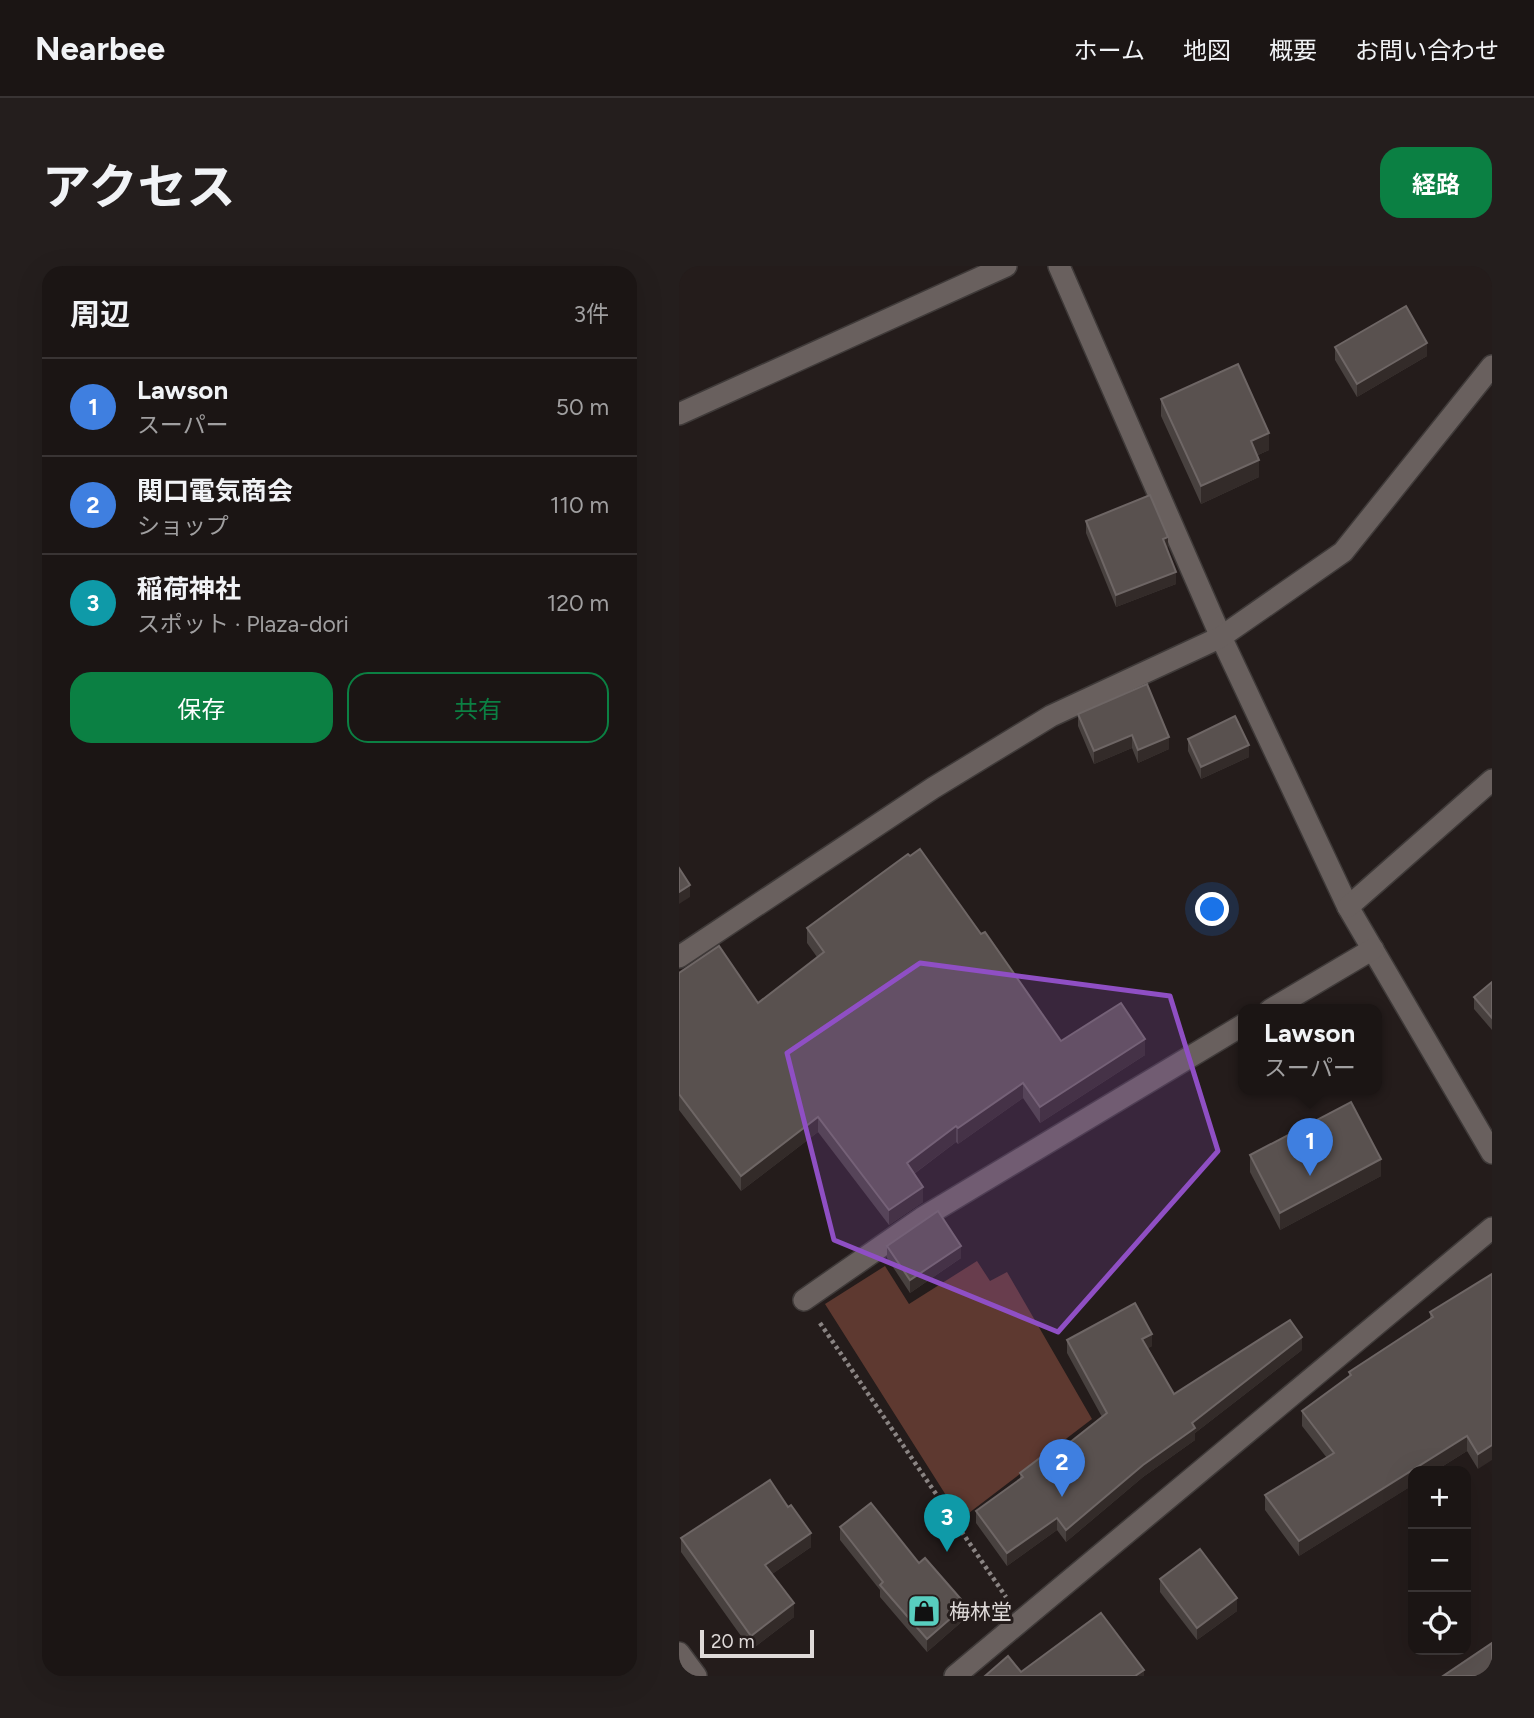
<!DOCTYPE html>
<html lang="ja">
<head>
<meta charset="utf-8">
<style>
  :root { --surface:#1b1514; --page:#241e1d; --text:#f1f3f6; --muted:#a09fa0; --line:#393434; --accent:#0b8043 }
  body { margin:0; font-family:Figtree,"Noto Sans JP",sans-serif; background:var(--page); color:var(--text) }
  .controls { position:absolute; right:21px; bottom:21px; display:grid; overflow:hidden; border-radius:14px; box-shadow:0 7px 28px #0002 }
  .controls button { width:63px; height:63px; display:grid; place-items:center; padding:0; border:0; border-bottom:2px solid var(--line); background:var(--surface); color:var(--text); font:35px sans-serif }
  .scale { position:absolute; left:21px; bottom:18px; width:114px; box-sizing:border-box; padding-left:7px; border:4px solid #dfdad9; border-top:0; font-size:19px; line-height:24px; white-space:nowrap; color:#dfdad9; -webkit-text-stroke:5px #241c1b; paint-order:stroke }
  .you { position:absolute; left:534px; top:644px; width:24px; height:24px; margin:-18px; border:5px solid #fff; border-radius:50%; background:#1a73e8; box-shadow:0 0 0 10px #1a73e833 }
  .badge { display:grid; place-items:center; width:46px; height:46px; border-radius:50%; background:var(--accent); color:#fff; font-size:23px; font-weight:700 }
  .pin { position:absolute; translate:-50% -58px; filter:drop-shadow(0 2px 4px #0008) }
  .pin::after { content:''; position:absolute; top:37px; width:24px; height:21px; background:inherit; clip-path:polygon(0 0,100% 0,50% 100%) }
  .popup { position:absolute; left:559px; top:738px; width:144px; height:91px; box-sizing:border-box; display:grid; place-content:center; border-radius:14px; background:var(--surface); filter:drop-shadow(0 2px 5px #0005); font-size:23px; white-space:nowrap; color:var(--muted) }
  .popup b { font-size:26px; color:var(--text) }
  .popup::after { content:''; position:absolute; left:50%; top:100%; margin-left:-14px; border:14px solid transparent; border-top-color:var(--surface) }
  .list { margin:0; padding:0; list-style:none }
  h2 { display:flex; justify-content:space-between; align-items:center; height:91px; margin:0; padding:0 28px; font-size:30px }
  h2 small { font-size:23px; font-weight:400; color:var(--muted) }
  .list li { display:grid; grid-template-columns:46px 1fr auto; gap:21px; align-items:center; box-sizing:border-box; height:98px; padding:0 28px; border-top:2px solid var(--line) }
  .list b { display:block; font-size:26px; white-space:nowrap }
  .list p { margin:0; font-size:23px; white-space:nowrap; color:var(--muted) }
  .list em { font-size:23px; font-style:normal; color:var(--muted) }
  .actions { display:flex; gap:14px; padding:21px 28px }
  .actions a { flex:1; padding:16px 0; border:2px solid var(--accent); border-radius:21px; text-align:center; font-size:24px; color:var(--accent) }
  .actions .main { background:var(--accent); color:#fff }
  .icon { flex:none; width:38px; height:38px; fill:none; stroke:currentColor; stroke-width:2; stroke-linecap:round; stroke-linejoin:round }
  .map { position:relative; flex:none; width:813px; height:1410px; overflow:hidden; border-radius:21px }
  header { display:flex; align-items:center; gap:42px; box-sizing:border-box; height:98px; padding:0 35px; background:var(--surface); border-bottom:2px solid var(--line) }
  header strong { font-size:33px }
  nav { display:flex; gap:38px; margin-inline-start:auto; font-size:24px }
  .intro { display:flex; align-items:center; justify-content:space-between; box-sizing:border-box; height:168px; padding:0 42px }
  h1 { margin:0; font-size:49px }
  .button { padding:18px 32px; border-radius:21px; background:var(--accent); color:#fff; font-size:24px; font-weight:700 }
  main { display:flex; gap:42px; padding:0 42px }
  aside { flex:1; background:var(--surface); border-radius:21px; box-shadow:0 7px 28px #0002 }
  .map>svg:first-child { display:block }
  .green { fill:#5e3930 }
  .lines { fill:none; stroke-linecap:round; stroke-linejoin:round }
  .street-casing { stroke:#3f3a39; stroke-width:24 }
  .secondary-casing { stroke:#3f3a39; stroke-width:24 }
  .path { stroke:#8a8483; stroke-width:4.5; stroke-dasharray:3.5 3.5; stroke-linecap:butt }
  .street { stroke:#69605e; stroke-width:21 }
  .secondary { stroke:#69605e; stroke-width:21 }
  .wall { fill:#48413f }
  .shaded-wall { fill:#332b29 }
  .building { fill:#59514f; stroke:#6e6665; stroke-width:2 }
  .marked { fill:#8f4fc4; fill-opacity:0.2; stroke:#8f4fc4; stroke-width:5; stroke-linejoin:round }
  .labels { text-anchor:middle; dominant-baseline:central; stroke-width:6; stroke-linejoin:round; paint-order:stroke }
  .poi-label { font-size:21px; fill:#dfdad9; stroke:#241c1b; text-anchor:start }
</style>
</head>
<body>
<header>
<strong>Nearbee</strong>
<nav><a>ホーム</a><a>地図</a><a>概要</a><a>お問い合わせ</a></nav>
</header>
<div class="intro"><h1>アクセス</h1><a class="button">経路</a></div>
<main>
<aside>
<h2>周辺<small>3件</small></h2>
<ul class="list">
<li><span class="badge" style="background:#3f7fe0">1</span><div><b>Lawson</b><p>スーパー</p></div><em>50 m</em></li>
<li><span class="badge" style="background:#3f7fe0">2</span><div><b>関口電気商会</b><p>ショップ</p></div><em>110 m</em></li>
<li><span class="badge" style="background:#0f9aa8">3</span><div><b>稲荷神社</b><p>スポット · Plaza-dori</p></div><em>120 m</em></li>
</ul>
<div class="actions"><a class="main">保存</a><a>共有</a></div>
</aside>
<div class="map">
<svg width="813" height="1410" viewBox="0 0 813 1410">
  <rect width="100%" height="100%" fill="#241c1b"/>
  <polygon class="green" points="298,995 311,1015 328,1006 413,1153 282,1253 146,1038 206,1000 230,1038"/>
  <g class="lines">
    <defs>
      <g id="street">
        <polyline points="380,0 542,371 669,641 813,887"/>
        <polyline points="0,148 327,0"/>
        <polyline points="669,641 813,514"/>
        <polyline points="0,691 254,522 372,450 542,371 664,286 813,100"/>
        <polyline points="591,744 694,683"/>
        <polyline points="125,1034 243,952 564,759"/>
      </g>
      <g id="secondary">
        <polyline points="0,1387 17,1410"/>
        <polyline points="276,1410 813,962"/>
      </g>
    </defs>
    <use href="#street" class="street-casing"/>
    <use href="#secondary" class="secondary-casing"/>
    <polyline class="path" points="141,1057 327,1331"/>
    <use href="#street" class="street"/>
    <use href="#secondary" class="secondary"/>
  </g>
  <g class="wall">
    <polygon points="656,81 748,90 678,131 656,94"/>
    <polygon points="482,133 590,184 579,189 580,211 522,238 482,150"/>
    <polygon points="407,255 489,284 497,318 437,341 407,267"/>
    <polygon points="399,448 490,483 459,497 453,482 415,498 399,460"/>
    <polygon points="509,473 570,491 522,513 509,485"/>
    <polygon points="128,662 302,668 382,775 466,789 361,857 344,832 279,878 277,876 235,908 244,936 210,959 139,866 62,925 0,844 0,707 79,737 138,691 128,677"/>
    <polygon points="813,716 813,764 795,743 795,731"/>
    <polygon points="571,889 702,910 601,964 571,906"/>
    <polygon points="208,980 282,992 231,1027 208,992"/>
    <polygon points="813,1008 799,1203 788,1185 620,1290 586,1244 586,1229 648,1192 623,1160 623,1145 670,1111 670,1106 751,1053 751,1046"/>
    <polygon points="388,1074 473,1080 469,1082 495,1128 623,1084 516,1167 516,1174 464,1211 387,1276 378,1264 328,1300 297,1257 297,1245 341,1214 341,1207 385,1181 423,1151 388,1087"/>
    <polygon points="161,1261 240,1297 287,1352 248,1386 201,1331 201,1324 161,1274"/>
    <polygon points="2,1272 132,1281 93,1308 115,1351 72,1384 2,1286"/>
    <polygon points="481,1313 558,1345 518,1374 481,1326"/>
  </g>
  <g class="shaded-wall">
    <polygon points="748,77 748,90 678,131 678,118"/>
    <polygon points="590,167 590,184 572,192 572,175"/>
    <polygon points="580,194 580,211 522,238 522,220"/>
    <polygon points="489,271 489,284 484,273"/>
    <polygon points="497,306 497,318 437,341 437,329"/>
    <polygon points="453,469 453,482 415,498 415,485"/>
    <polygon points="490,471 490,483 459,497 459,484"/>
    <polygon points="570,479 570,491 522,513 522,501"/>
    <polygon points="11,619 11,631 0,638 0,626"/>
    <polygon points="466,773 466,789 361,857 361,841"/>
    <polygon points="344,817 344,832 279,878 279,862"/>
    <polygon points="139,851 139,866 62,925 62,910"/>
    <polygon points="277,860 277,876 228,913 228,897"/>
    <polygon points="702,893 702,910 601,964 601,947"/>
    <polygon points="244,921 244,936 210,959 210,944"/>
    <polygon points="282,980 282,992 231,1027 231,1014"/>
    <polygon points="473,1068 473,1080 463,1085 463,1073"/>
    <polygon points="623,1071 623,1084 516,1167 516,1174 464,1211 387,1276 387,1264 513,1157"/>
    <polygon points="788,1170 788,1185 756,1205 734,1205 734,1219 620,1290 620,1275"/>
    <polygon points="813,1179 813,1194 799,1203 799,1188"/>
    <polygon points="378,1252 378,1264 328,1300 328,1287"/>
    <polygon points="132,1267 132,1281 86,1313 86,1299"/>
    <polygon points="558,1332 558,1345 518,1374 518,1362"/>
    <polygon points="115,1337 115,1351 72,1384 72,1370"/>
    <polygon points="287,1339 287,1352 248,1386 248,1373"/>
    <polygon points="465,1404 465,1410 456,1410"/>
  </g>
  <g class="building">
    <polygon points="727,40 748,77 678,118 656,81"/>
    <polygon points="559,98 590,167 572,175 580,194 522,220 482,133"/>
    <polygon points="471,229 489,271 484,273 497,306 437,329 407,255"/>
    <polygon points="468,418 490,471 459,484 453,469 415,485 399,448"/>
    <polygon points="556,450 570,479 522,501 509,473"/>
    <polygon points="241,583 302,668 306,666 382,775 442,737 466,773 361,841 344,817 279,862 277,860 228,897 244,921 210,944 139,851 62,910 0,828 0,707 40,680 79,737 145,686 128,662 229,588 231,590"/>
    <polygon points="0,602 11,619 0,626"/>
    <polygon points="813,716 813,752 795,731"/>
    <polygon points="672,836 702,893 601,947 571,889"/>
    <polygon points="259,945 282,980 231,1014 208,980"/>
    <polygon points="813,1008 813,1179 799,1188 788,1170 620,1275 586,1229 655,1187 623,1145 672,1109 670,1106 754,1051 751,1046"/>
    <polygon points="456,1037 473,1068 463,1073 495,1128 611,1054 623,1071 513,1157 516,1162 464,1199 387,1264 378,1252 328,1287 297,1245 344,1211 341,1207 382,1176 385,1181 428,1147 388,1074"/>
    <polygon points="91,1214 109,1241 112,1239 132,1267 86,1299 115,1337 72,1370 2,1272"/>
    <polygon points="192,1237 240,1297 246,1292 287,1339 248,1373 201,1319 204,1316 161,1261"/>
    <polygon points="521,1283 558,1332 518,1362 481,1313"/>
    <polygon points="422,1347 465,1404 456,1410 306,1410 329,1390 342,1406"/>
    <polygon points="813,1377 813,1410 764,1410"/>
  </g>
  <path class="marked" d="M241 697 491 730 539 885 379 1066 155 974 108 787Z"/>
  <defs>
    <symbol id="shop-square" viewBox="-11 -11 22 22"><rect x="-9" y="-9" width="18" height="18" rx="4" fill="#58cebf" stroke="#241c1b"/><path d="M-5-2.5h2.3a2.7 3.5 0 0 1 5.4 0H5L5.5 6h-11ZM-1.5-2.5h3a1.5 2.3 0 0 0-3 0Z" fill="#111"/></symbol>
  </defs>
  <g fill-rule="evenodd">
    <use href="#shop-square" x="226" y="1326" width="38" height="38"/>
  </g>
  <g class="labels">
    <g class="poi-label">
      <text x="270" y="1345">梅林堂</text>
    </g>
  </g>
</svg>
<div class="controls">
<button>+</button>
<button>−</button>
<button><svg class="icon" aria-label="locate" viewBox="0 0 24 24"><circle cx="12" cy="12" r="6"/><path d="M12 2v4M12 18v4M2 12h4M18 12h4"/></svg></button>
</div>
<div class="scale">20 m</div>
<div class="you"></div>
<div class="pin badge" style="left:631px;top:910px;background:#3f7fe0">1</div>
<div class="popup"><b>Lawson</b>スーパー</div>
<div class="pin badge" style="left:383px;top:1231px;background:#3f7fe0">2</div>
<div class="pin badge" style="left:268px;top:1286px;background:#0f9aa8">3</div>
</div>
</main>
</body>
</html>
